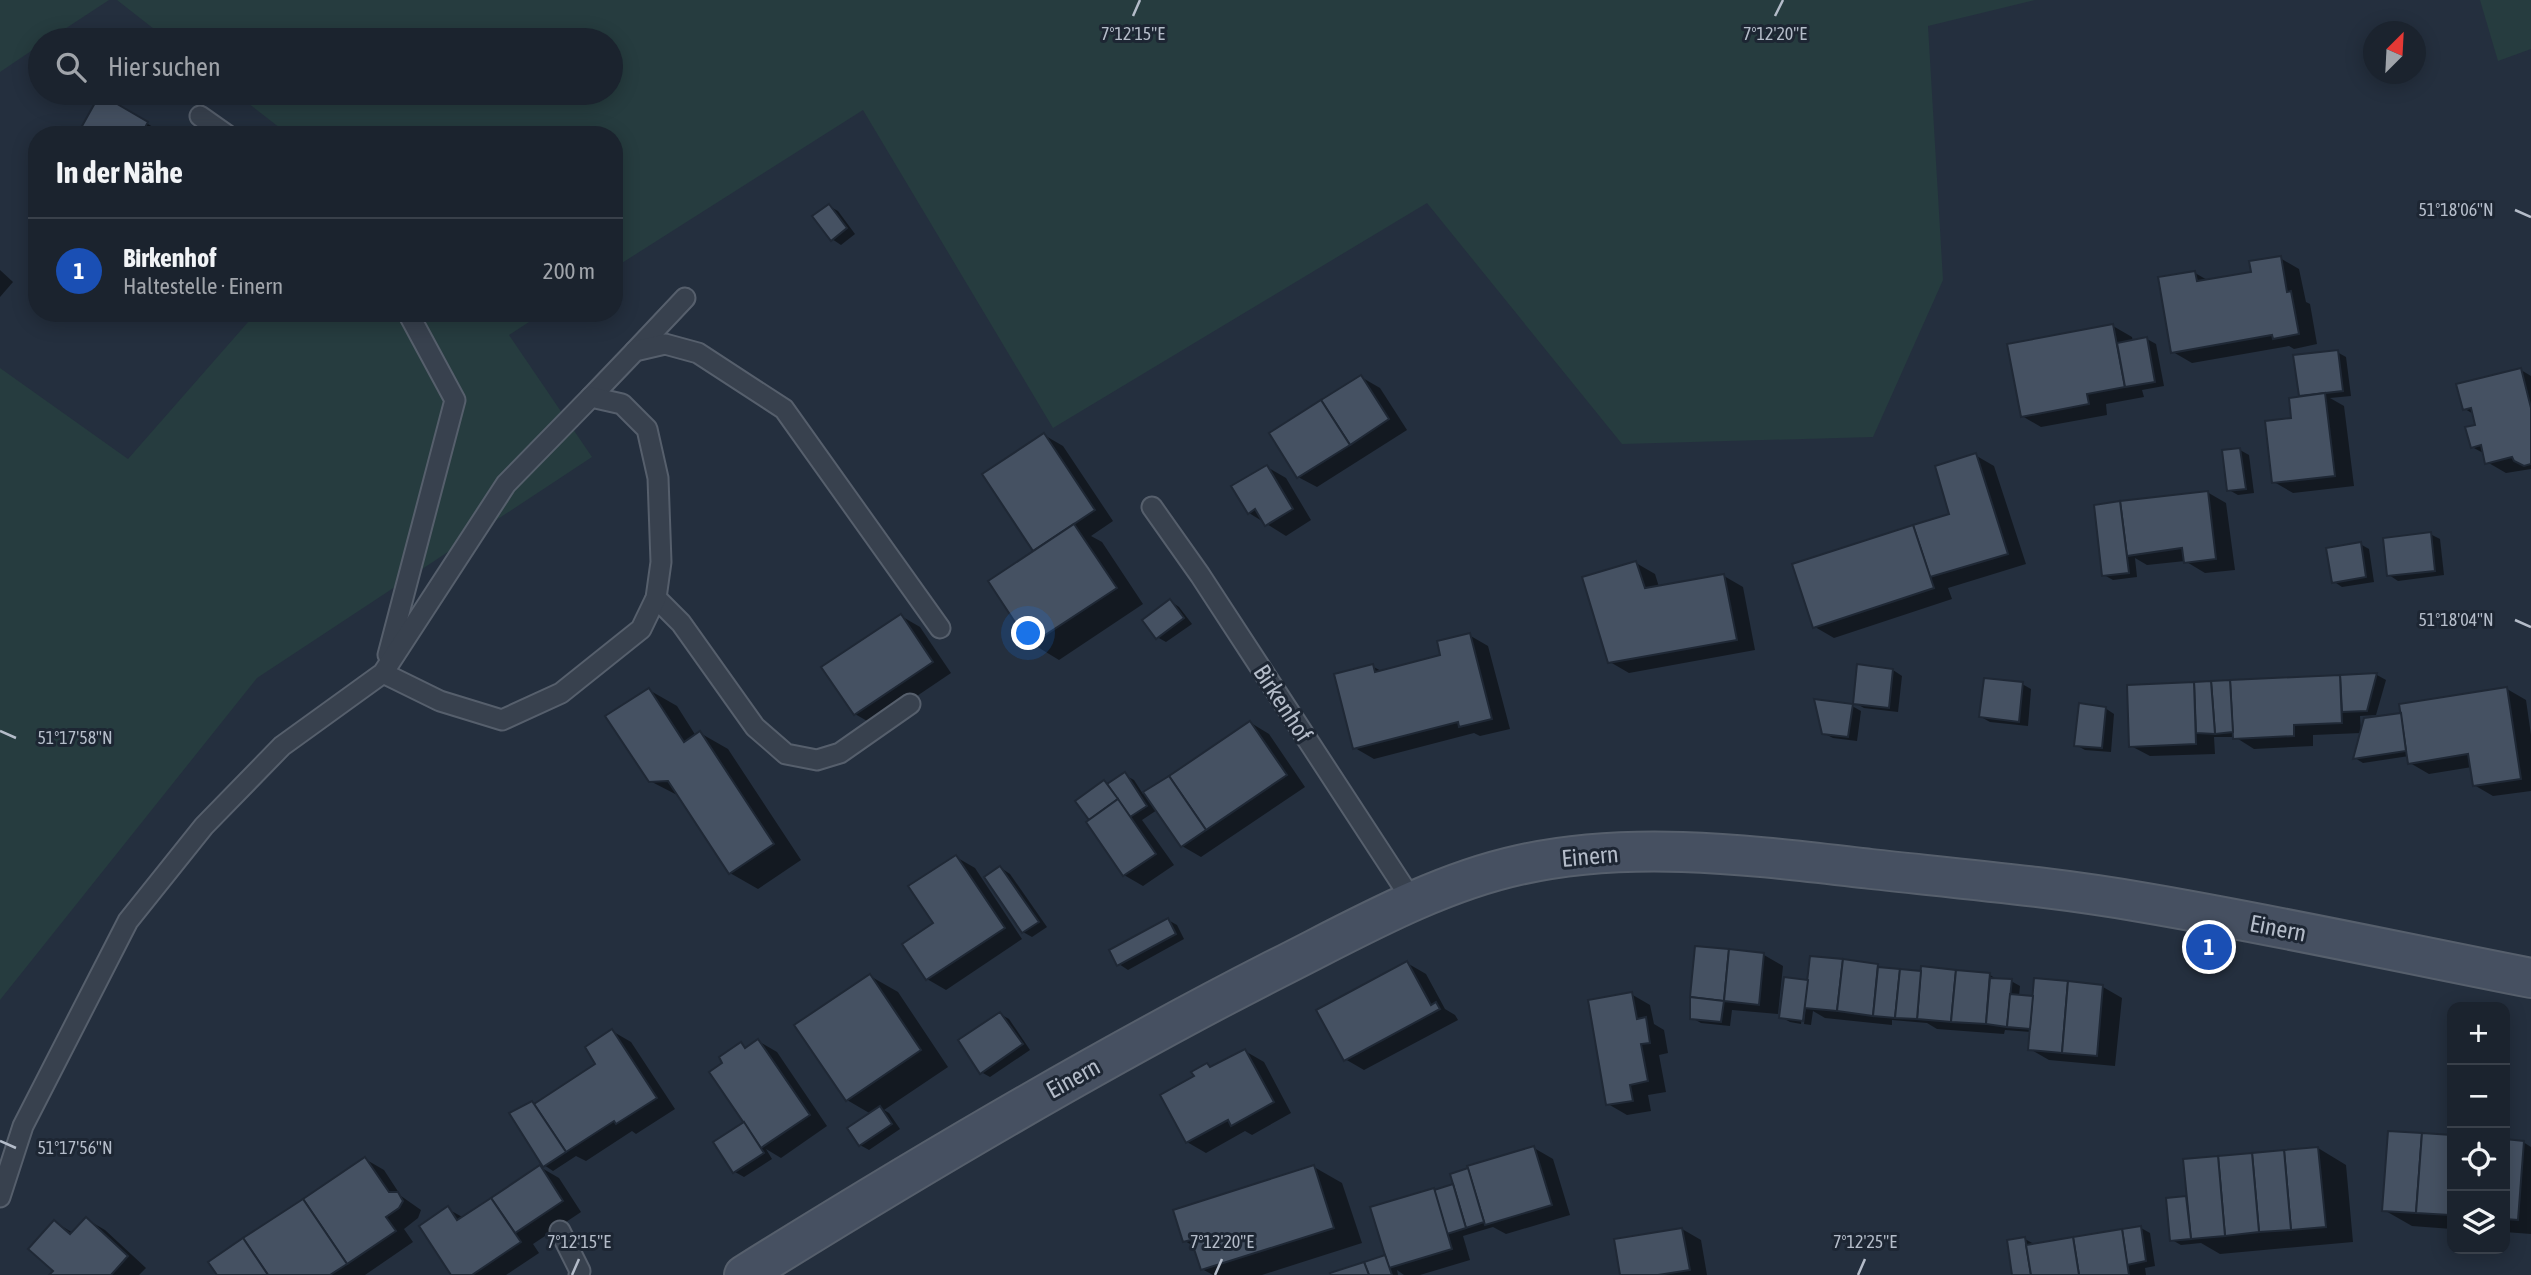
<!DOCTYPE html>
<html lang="de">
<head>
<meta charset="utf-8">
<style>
  :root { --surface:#1b232e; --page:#282f3a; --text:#f1f3f6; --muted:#a0a4aa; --line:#39404a; --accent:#b45309 }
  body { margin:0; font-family:"Asap Condensed",sans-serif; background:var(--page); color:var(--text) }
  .controls { position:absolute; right:21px; bottom:21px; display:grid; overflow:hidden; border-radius:14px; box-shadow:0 4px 18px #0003 }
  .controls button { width:63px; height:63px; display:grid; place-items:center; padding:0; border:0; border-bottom:2px solid var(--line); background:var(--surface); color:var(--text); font:35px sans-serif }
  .compass { position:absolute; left:2363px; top:21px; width:63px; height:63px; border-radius:50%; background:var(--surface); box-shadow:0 4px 18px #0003; rotate:24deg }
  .you { position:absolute; left:1029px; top:634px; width:24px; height:24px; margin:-18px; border:5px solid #fff; border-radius:50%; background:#1a73e8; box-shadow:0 0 0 10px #1a73e833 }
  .badge { display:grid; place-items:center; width:46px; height:46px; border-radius:50%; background:var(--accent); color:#fff; font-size:23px; font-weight:700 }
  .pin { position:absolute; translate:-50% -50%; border:4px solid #fff; box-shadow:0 2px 7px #0006 }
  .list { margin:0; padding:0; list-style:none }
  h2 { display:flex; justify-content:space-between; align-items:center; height:91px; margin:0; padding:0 28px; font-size:30px }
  h2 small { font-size:23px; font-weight:400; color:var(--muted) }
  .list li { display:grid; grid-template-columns:46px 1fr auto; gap:21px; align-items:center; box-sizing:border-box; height:105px; padding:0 28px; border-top:2px solid var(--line) }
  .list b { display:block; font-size:26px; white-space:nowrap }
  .list p { margin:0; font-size:23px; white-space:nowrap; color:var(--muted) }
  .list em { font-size:23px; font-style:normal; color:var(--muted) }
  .icon { flex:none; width:38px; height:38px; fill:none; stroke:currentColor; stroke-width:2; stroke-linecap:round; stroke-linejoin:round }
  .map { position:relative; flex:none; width:2531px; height:1275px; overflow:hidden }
  .search { position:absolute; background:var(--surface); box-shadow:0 4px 18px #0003; left:28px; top:28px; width:595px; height:77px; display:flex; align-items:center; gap:18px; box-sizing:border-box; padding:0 24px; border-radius:38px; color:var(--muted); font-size:26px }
  .panel { position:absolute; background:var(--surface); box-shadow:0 4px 18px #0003; left:28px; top:126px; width:595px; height:196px; border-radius:28px }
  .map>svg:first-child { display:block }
  .green { fill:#263c3f }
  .shadow { fill:#0007 }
  .building { fill:#455162; stroke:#1f2835; stroke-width:2 }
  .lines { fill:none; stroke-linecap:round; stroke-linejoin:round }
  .lane-casing { stroke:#565f6c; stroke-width:23 }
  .secondary-casing { stroke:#565f6c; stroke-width:42 }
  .lane { stroke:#38414e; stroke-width:19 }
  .secondary { stroke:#465061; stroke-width:38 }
  .ticks { fill:none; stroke:#b4bcc9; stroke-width:2.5 }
  .labels { text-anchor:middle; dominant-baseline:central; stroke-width:6; stroke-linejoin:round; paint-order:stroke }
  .street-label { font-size:24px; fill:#b4bcc9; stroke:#1d2633 }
  .ticks-label { font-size:18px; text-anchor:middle; fill:#b4bcc9; stroke:#1d2633; stroke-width:6; stroke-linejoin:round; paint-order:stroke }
</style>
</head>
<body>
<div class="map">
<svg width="2531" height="1275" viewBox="0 0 2531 1275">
  <rect width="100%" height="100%" fill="#242f3e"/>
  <g class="green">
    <polygon points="0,0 109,0 48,40 40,40 40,45 0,72"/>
    <polygon points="117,0 2035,0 1928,26 1943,280 1873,437 1622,444 1427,203 1053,428 863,110 614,268 614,135 289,135 235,93 611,93 611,40 168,40"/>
    <polygon points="2480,0 2531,0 2531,49 2498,61"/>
    <polygon points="256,313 543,313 509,335 592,457 257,678 0,1000 0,368 128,459"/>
  </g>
  <g class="shadow">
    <polygon points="101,97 167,135 79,135"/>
    <polygon points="829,206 838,211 855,234 841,245 832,239"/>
    <polygon points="2280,258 2299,269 2306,302 2310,304 2317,344 2294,349 2289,346 2192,363 2173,352 2195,273 2209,281 2253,273"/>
    <polygon points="0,270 13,282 0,297"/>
    <polygon points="2113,326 2132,337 2133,342 2147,339 2156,344 2164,386 2142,390 2144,397 2106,404 2107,415 2041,427 2022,416"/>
    <polygon points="2337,352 2346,357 2351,396 2330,398 2344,406 2354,486 2293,493 2274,482 2293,419 2305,397 2300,395"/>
    <polygon points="2521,370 2531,376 2531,469 2506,473 2487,462 2485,454 2472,447 2477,426 2475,415 2465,409"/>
    <polygon points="1361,377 1380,388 1407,430 1317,487 1298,477"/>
    <polygon points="1044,435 1063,446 1113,521 1091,536 1102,542 1143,604 1059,660 1031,643 1037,551 1034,550"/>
    <polygon points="2240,450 2249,455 2254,493 2238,495 2229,490"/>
    <polygon points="1975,455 1994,466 2026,564 1948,588 1952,599 1834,638 1815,627 1952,515"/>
    <polygon points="1267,467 1286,478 1311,520 1286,536 1249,513"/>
    <polygon points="2207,492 2226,503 2235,570 2205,573 2185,561 2147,565 2135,558 2137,577 2113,580 2104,575 2096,506"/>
    <polygon points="2430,534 2440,539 2444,575 2398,581 2389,575"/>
    <polygon points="2360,544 2369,549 2374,582 2342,587 2333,581"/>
    <polygon points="1636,563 1655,574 1659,587 1724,576 1743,587 1755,650 1629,673 1610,662"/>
    <polygon points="1170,601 1179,607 1192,624 1166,642 1157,637"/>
    <polygon points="901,616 920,627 951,673 874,725 855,714"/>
    <polygon points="1469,635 1488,646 1510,729 1480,736 1474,733 1374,759 1355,748 1372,666 1383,672 1442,657"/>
    <polygon points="1893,670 1902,676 1898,712 1864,708 1855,703"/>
    <polygon points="2377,675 2386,680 2376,715 2360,716 2361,733 2313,735 2313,746 2254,749 2235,737 2214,737 2215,754 2150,756 2131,746 2194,684"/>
    <polygon points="2022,684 2031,689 2028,726 1990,722 1981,717"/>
    <polygon points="2507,689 2526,700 2531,735 2531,791 2493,796 2474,785 2472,767 2429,774 2410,763 2409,756 2363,763 2355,758 2400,715"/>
    <polygon points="649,690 677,706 696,736 700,733 728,749 801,860 758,889 730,873 681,797 650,781"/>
    <polygon points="1852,706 1861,711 1857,741 1833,738 1823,733"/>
    <polygon points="2105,708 2114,714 2111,752 2085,750 2076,745"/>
    <polygon points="1251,723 1269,734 1305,787 1201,857 1182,846 1157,810 1142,820 1174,865 1143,886 1124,875 1104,782 1109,785 1125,775 1134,780 1143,794"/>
    <polygon points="956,857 975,868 1022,939 946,990 927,979 935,924"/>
    <polygon points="1001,868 1010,874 1047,927 1032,937 1023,932"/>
    <polygon points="1168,920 1177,925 1184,939 1128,970 1119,964"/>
    <polygon points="1764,955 1783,966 1778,1014 1732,1010 1730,1026 1701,1023 1692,1018"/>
    <polygon points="1811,958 1923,973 1923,968 1990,975 1998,980 2011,981 2020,986 2019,996 2034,998 2103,987 2122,998 2115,1066 2049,1060 2030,1049 2031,1032 2005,1030 2004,1034 1937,1029 1927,1023 1892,1020 1892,1025 1825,1018 1813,1011 1811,1025 1804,1024 1808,990 1805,990 1801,1024 1790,1022 1781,1017 1809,982"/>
    <polygon points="1407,963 1426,974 1445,1009 1455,1015 1458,1020 1364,1070 1345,1059"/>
    <polygon points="870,976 898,992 948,1067 884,1110 889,1113 900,1129 869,1150 860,1145 871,1114 847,1100"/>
    <polygon points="1631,994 1650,1005 1654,1024 1664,1030 1668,1053 1659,1055 1666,1092 1648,1095 1651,1111 1627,1115 1608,1104"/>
    <polygon points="1000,1014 1009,1019 1030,1050 990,1077 981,1072"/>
    <polygon points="612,1031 631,1042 675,1109 636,1134 632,1131 586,1161 576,1156 553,1171 544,1165 532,1103 536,1105 598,1065"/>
    <polygon points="758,1041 777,1052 827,1126 781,1158 766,1149 772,1159 744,1177 735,1172 715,1143 746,1123 725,1063 741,1045 747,1048"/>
    <polygon points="1245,1051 1264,1062 1291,1113 1252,1135 1245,1131 1206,1153 1187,1142 1196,1077 1207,1065 1213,1068"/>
    <polygon points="2390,1133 2452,1137 2452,1229 2412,1226 2384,1210"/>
    <polygon points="2505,1141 2523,1142 2531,1147 2531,1234 2505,1232"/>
    <polygon points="1534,1148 1553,1159 1570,1215 1506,1234 1493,1227 1463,1236 1470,1260 1420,1275 1404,1275 1397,1270 1398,1275 1333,1275 1385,1256 1437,1191"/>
    <polygon points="2318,1148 2346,1165 2353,1242 2220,1254 2201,1243 2181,1245 2172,1240 2186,1197 2189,1199"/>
    <polygon points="365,1159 384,1170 401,1196 421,1210 418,1218 404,1229 413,1242 365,1275 219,1275"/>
    <polygon points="540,1167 559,1178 581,1212 533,1244 539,1253 506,1275 453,1275 448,1209 464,1218"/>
    <polygon points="1314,1167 1342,1183 1362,1243 1262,1275 1213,1275 1202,1269 1195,1247 1185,1241"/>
    <polygon points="86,1219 105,1230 146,1268 139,1275 52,1275 55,1271 55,1222 73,1233"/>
    <polygon points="2141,1228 2150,1233 2155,1266 2145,1268 2146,1275 2014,1275 2025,1239 2034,1244"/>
    <polygon points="1682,1229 1701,1240 1707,1275 1621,1275"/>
  </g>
  <g class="building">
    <polygon points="100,94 148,122 141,135 77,135"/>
    <polygon points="829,204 847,228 831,241 812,216"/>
    <polygon points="2281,256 2287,292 2291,291 2299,334 2273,339 2272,335 2171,353 2158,277 2195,271 2197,281 2251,272 2249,261"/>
    <polygon points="2113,324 2125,387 2087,394 2089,404 2021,417 2007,344"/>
    <polygon points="2147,337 2155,382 2125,387 2117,343"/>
    <polygon points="2338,350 2343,391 2299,396 2293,355"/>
    <polygon points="2521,368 2531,408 2531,464 2524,466 2514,461 2512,457 2485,464 2481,445 2471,448 2465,427 2475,425 2471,408 2463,410 2456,384"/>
    <polygon points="1361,375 1389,419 1350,445 1321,400"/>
    <polygon points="2325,393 2335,476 2272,483 2265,421 2291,418 2289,398"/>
    <polygon points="1321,400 1350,445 1297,478 1269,433"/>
    <polygon points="1044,433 1095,510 1033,551 982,474"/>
    <polygon points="2240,448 2246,489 2227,491 2222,450"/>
    <polygon points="1976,453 2008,554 1930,577 1913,525 1949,514 1935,466"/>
    <polygon points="1267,465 1293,509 1265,526 1255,509 1248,514 1231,486"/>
    <polygon points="2208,491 2216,559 2184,563 2182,548 2127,556 2120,501"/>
    <polygon points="2120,501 2129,573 2102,576 2094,505"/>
    <polygon points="1074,524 1117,588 1030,645 988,581"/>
    <polygon points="1913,525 1934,588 1813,628 1792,564"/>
    <polygon points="2431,532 2435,571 2387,576 2383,538"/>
    <polygon points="2361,542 2366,577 2332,583 2326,548"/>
    <polygon points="1636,561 1645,588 1724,574 1737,640 1608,663 1582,577"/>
    <polygon points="1170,599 1184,618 1156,639 1142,620"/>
    <polygon points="901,614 933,662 854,715 821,667"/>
    <polygon points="1470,633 1492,719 1459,727 1458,722 1353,749 1334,674 1373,664 1375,672 1440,655 1437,641"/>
    <polygon points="1857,664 1893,669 1889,708 1853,704"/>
    <polygon points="2377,673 2367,711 2342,712 2340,675"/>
    <polygon points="2340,675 2342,723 2294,725 2294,736 2233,739 2230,680"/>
    <polygon points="1984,678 2023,682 2019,722 1979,717"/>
    <polygon points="2230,680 2233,732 2215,734 2211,681"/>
    <polygon points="2211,681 2215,734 2196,733 2194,682"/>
    <polygon points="2194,682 2196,744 2129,747 2127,685"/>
    <polygon points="2507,687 2521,779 2473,786 2468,754 2408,764 2399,704"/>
    <polygon points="649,688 684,742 700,731 774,844 729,874 668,781 649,782 605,716"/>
    <polygon points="1814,699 1853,704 1848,737 1822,734"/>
    <polygon points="2079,703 2106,707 2102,748 2074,746"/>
    <polygon points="2401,713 2406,751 2353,759 2364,718"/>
    <polygon points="1250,721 1287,775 1206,830 1169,776"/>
    <polygon points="1125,772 1147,806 1130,817 1107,784"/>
    <polygon points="1169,776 1206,830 1181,847 1143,792"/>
    <polygon points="1104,780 1118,799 1089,820 1075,801"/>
    <polygon points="1118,799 1156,854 1123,876 1086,822"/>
    <polygon points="956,855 1005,928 926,980 902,944 933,923 908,886"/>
    <polygon points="1000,866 1039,922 1022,933 984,877"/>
    <polygon points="1168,918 1176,934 1117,966 1109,950"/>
    <polygon points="1695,946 1729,949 1724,1001 1690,997"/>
    <polygon points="1729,949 1764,953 1759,1005 1724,1001"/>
    <polygon points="1810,956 1843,959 1837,1011 1804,1008"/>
    <polygon points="1843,959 1878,964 1873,1016 1837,1011"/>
    <polygon points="1407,961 1431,1005 1436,1002 1440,1009 1344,1061 1316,1010"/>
    <polygon points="1921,966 1956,970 1951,1022 1917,1019"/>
    <polygon points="1878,967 1900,969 1895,1018 1873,1016"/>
    <polygon points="1900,969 1921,971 1917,1019 1895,1018"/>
    <polygon points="1956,970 1990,973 1986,1024 1951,1022"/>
    <polygon points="870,974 921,1050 846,1101 794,1025"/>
    <polygon points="1784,977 1808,980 1803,1021 1779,1018"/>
    <polygon points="1990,978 2012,979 2007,1027 1986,1024"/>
    <polygon points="2034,978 2068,981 2062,1053 2028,1050"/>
    <polygon points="2068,981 2103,985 2097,1056 2062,1053"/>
    <polygon points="1632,992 1637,1019 1646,1017 1650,1043 1641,1044 1648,1081 1630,1085 1633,1101 1606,1105 1588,1000"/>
    <polygon points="2010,994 2033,996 2030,1029 2007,1027"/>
    <polygon points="1690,997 1724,1001 1721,1022 1690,1019"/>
    <polygon points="1000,1012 1023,1044 980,1074 958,1040"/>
    <polygon points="612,1029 657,1098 616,1124 614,1121 566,1152 534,1104 595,1064 585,1047"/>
    <polygon points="758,1039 810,1115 761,1148 709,1072 722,1063 719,1057 741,1042 745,1048"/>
    <polygon points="1245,1049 1274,1102 1231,1126 1228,1120 1186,1143 1160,1095 1194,1076 1191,1072 1207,1063 1210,1067"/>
    <polygon points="532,1101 566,1152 543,1167 509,1113"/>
    <polygon points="880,1106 892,1124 859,1146 847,1128"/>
    <polygon points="744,1122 764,1153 733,1173 713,1142"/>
    <polygon points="2388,1131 2422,1133 2416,1213 2382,1211"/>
    <polygon points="2422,1133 2452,1135 2450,1215 2416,1213"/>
    <polygon points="2505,1139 2524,1141 2518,1220 2505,1219"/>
    <polygon points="1534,1146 1552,1205 1485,1225 1467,1166"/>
    <polygon points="2318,1147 2326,1227 2291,1230 2284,1150"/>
    <polygon points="2284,1150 2291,1230 2259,1232 2252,1153"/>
    <polygon points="2252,1153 2259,1232 2225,1236 2218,1156"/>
    <polygon points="2218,1156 2225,1236 2191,1239 2183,1159"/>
    <polygon points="365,1157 389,1192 398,1192 403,1201 399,1208 386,1217 396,1231 347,1264 303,1199"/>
    <polygon points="540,1165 563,1201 515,1233 491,1198"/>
    <polygon points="1314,1165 1334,1228 1201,1270 1191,1240 1183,1242 1173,1210"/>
    <polygon points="1468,1168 1484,1222 1466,1228 1450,1174"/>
    <polygon points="1453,1184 1466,1228 1447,1234 1434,1190"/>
    <polygon points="1434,1188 1452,1249 1389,1268 1370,1207"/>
    <polygon points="2186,1196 2191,1239 2170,1241 2166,1198"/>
    <polygon points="491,1198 521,1242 472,1275 451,1275 419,1226 448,1206 457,1220"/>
    <polygon points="303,1199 347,1264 330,1275 268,1275 243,1238"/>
    <polygon points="86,1217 128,1256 111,1275 49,1275 53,1271 28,1249 54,1220 70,1234"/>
    <polygon points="2141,1226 2146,1261 2127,1265 2122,1229"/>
    <polygon points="1682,1228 1690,1270 1658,1275 1620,1275 1614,1239"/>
    <polygon points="2122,1229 2129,1275 2079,1275 2073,1237"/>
    <polygon points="2025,1237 2031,1275 2012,1275 2007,1240"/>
    <polygon points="2073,1237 2079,1275 2031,1275 2026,1245"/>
    <polygon points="243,1238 268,1275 217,1275 208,1262"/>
    <polygon points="1385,1255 1392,1275 1369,1275 1364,1262"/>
    <polygon points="1364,1262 1369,1275 1331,1275 1330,1273"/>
  </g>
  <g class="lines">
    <defs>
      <g id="lane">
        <polyline points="200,116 227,135"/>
        <polyline points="635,351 685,298"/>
        <polyline points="591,397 635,351 665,344 698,353 784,409 940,628"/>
        <polyline points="1152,507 1200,575 1412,900"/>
        <polyline points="656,598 681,623 755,727 786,754 817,760 840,753 910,704"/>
        <polyline points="388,655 455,400 408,313"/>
        <polyline points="0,1197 23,1126 128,921 204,826 282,746 383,673 506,484 591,397 622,404 647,429 658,478 661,562 656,598 641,629 561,693 502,720 440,701 383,673"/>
        <polyline points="560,1231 580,1271 579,1275"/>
      </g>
      <path id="secondary" d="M744 1275C917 1167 1092 1063 1274 970 1352 931 1433 884 1519 865 1634 839 1756 856 1871 869 1963 879 2055 887 2146 903 2275 925 2403 953 2531 978"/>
    </defs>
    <use href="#lane" class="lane-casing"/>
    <use href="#secondary" class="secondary-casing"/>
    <use href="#lane" class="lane"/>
    <use href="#secondary" class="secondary"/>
  </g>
  <path class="ticks" d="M1133 16 1140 0M1775 16 1783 0M2515 210 2531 217M2515 620 2531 627M0 731 16 738M0 1141 16 1148M572 1275 579 1259M1215 1275 1222 1259M1858 1275 1865 1259"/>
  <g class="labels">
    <g class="street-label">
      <text transform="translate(1283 703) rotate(57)">Birkenhof</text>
      <text transform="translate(1590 856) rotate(-5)">Einern</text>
      <text transform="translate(2278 928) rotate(11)">Einern</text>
      <text transform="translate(1073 1078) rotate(-29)">Einern</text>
    </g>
  </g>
  <g class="ticks-label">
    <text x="1133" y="40">7°12'15"E</text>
    <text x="1775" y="40">7°12'20"E</text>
    <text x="2456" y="216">51°18'06"N</text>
    <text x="2456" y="626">51°18'04"N</text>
    <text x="75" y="744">51°17'58"N</text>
    <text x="75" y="1154">51°17'56"N</text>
    <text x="579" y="1248">7°12'15"E</text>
    <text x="1222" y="1248">7°12'20"E</text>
    <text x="1865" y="1248">7°12'25"E</text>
  </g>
</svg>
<div class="controls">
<button>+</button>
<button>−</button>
<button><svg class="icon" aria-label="locate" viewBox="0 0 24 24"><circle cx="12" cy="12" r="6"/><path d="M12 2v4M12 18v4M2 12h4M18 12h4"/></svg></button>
<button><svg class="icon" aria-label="layers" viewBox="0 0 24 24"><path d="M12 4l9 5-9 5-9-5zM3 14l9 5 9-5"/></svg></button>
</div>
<svg class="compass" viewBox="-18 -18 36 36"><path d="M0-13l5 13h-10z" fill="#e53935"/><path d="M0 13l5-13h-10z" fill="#a0a4aa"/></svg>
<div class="you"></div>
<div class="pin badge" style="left:2209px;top:947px;background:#1a4fb4">1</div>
<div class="search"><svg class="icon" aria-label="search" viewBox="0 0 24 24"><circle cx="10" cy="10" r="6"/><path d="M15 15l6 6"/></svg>Hier suchen</div>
<section class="panel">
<h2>In der Nähe<small></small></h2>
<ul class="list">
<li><span class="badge" style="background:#1a4fb4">1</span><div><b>Birkenhof</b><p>Haltestelle · Einern</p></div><em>200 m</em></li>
</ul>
</section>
</div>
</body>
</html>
